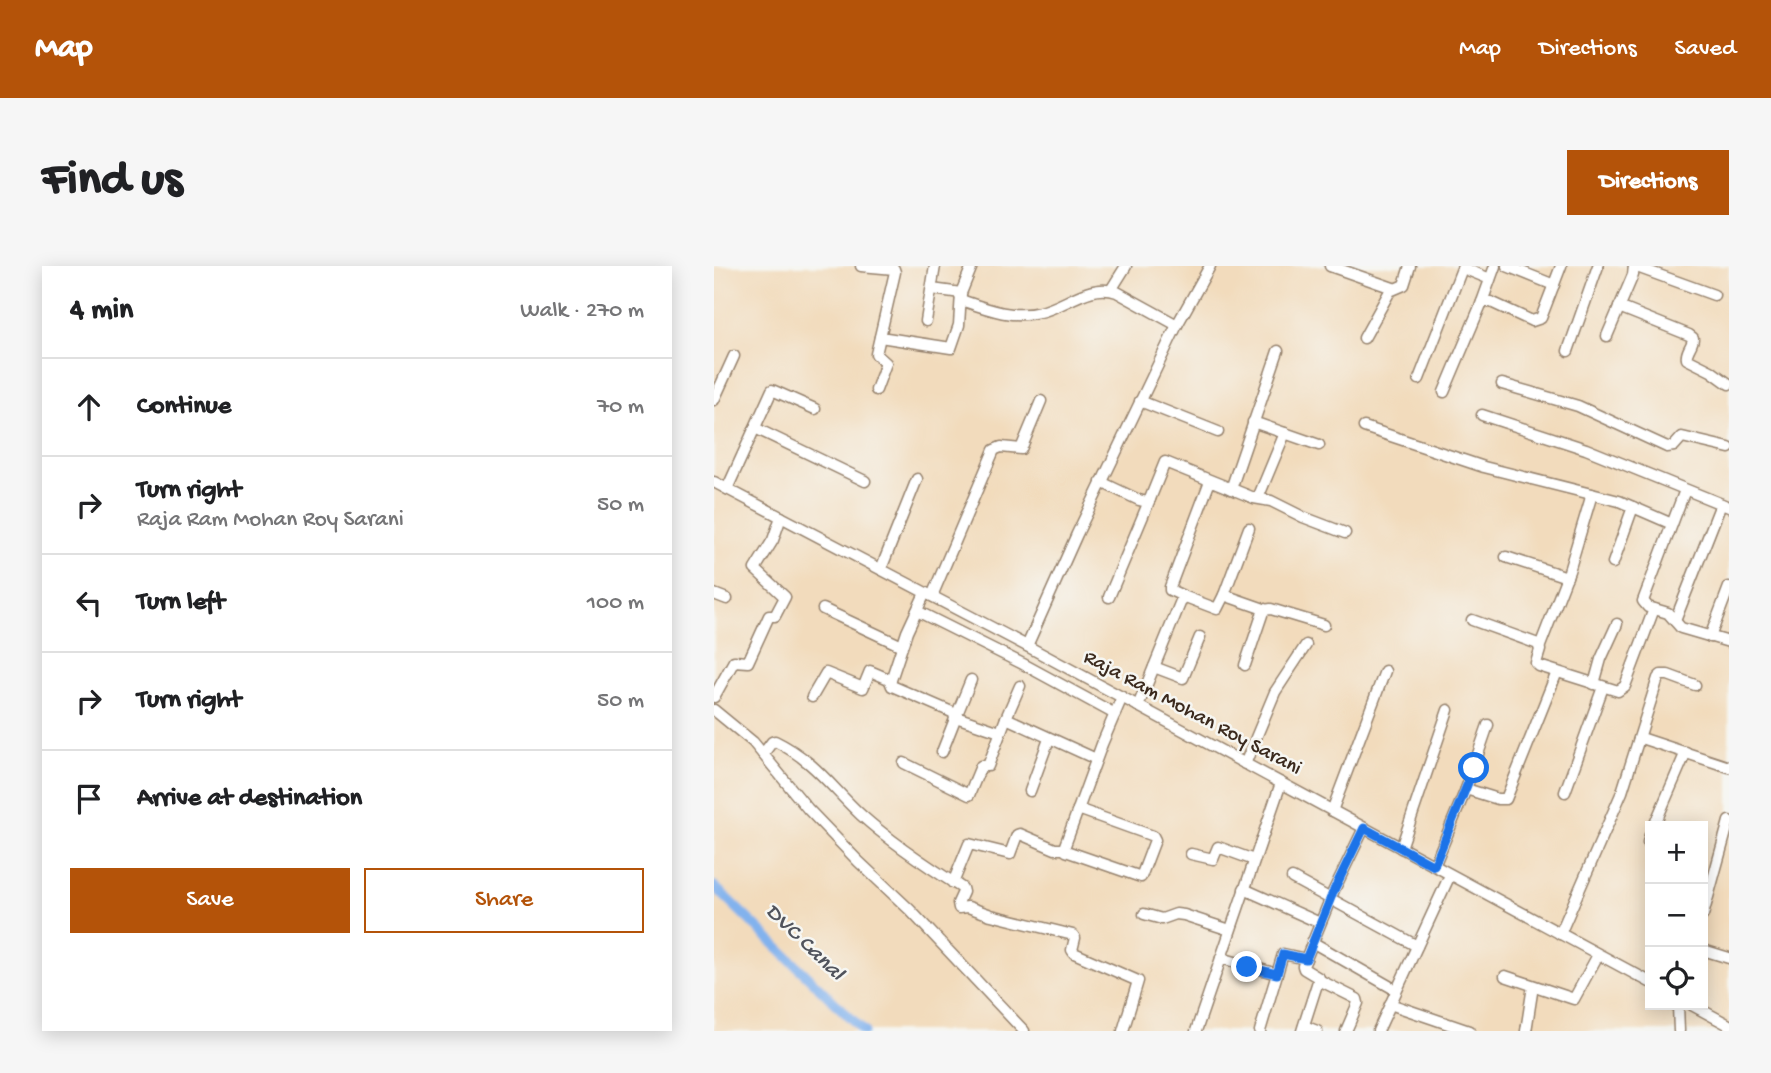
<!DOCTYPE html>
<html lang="en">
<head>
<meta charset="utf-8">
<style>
  :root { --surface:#fff; --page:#f6f6f6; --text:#202124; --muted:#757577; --line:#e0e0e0; --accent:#b45309 }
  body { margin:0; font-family:"Gochi Hand",sans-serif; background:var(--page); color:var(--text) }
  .controls { position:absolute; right:21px; bottom:21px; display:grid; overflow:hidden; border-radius:0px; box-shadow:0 4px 18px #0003 }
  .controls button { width:63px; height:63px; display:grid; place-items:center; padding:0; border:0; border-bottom:2px solid var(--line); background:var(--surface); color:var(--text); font:35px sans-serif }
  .stop { position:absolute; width:21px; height:21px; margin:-16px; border:5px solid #1a73e8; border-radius:50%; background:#fff }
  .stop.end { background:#1a73e8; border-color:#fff; box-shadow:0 2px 7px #0008 }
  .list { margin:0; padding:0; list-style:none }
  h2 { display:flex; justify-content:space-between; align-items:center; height:91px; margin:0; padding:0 28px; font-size:30px }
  h2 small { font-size:23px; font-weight:400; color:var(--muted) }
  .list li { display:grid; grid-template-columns:46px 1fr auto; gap:21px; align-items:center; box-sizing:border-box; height:98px; padding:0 28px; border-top:2px solid var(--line) }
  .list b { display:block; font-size:26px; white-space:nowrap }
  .list p { margin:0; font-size:23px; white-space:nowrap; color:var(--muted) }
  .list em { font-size:23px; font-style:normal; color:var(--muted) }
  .actions { display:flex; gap:14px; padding:21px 28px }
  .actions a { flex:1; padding:16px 0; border:2px solid var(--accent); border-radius:0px; text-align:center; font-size:24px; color:var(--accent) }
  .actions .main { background:var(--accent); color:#fff }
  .icon { flex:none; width:38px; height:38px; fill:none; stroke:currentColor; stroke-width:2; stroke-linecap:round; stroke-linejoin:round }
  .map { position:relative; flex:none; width:1015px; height:765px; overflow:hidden; border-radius:0px }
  header { display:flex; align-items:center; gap:42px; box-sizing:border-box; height:98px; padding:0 35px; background:var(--accent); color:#fff }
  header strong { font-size:33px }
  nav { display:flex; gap:38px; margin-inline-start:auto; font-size:24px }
  .intro { display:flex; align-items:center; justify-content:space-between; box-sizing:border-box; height:168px; padding:0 42px }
  h1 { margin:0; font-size:49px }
  .button { padding:18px 32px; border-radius:0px; background:var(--accent); color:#fff; font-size:24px; font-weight:700 }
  main { display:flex; gap:42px; padding:0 42px }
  aside { flex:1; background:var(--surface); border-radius:0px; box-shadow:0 4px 18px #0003 }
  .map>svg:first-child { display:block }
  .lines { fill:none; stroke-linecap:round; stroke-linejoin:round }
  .canal { stroke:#82b2ed; stroke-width:10 }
  .minor-casing { stroke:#96826d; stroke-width:13 }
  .minor { stroke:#fff; stroke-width:10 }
  .route { stroke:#1a73e8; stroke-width:9 }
  .labels { text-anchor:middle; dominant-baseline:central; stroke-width:5; stroke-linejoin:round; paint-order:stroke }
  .street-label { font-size:21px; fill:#3b2a1e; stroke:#f6f6f2 }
  .water-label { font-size:23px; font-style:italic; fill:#50535c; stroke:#f6f6f2 }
</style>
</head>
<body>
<header>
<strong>Map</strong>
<nav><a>Map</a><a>Directions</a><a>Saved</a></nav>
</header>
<div class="intro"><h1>Find us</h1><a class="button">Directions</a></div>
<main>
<aside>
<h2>4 min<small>Walk · 270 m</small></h2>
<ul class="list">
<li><svg class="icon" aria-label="ahead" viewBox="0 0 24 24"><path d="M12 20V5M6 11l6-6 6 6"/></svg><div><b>Continue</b></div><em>70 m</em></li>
<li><svg class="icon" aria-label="right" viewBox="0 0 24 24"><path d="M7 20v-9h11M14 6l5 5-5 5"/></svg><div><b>Turn right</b><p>Raja Ram Mohan Roy Sarani</p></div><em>50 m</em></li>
<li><svg class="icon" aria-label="left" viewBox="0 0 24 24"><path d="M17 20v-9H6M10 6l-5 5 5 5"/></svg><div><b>Turn left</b></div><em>100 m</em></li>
<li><svg class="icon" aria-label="right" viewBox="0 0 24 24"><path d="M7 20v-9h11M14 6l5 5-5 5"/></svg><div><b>Turn right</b></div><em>50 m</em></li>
<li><svg class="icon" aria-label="arrive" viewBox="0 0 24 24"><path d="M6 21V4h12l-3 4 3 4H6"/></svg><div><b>Arrive at destination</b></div></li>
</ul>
<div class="actions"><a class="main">Save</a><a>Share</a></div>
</aside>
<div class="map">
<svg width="1015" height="765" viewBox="0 0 1015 765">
  <rect width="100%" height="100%" fill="#f6f6f2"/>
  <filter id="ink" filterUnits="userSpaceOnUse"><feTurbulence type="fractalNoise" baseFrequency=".0143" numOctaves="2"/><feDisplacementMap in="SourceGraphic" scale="14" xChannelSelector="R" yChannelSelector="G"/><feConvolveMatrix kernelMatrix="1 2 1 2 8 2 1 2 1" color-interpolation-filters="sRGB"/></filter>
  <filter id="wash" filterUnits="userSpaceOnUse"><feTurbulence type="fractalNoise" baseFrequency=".00686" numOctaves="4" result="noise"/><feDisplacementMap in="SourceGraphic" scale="28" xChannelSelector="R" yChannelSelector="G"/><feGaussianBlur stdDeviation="1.57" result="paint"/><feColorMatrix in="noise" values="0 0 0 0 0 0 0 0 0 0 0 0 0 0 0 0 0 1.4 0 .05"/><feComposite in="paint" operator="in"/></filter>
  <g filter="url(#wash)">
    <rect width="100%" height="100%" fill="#f2dbbc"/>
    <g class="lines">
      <polyline class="canal" points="0,620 150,765"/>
    </g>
  </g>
  <g filter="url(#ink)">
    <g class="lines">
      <defs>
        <g id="minor">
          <polyline points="147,0 180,3 181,6 162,88 172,97 162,124"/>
          <polyline points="616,0 679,22"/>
          <polyline points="793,0 840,19"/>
          <polyline points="920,0 1000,29"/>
          <polyline points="749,2 776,13"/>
          <polyline points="218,23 247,27"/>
          <polyline points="397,24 412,0"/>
          <path d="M247 34C273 43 298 53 326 46 351 41 376 16 403 26L463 59"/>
          <polyline points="768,36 781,0"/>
          <path d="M905 41 975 69 979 72C979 80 971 85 973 93L997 105 1015 118"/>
          <polyline points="212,55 221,0"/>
          <polyline points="893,70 919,9 920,0"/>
          <polyline points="166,71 237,82 245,59 247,27 258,0"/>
          <polyline points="650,72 676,25 690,19 696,0"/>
          <polyline points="854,85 884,0"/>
          <polyline points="705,113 749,0"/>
          <polyline points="788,118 864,140 953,181 960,180 968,171 1015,182"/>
          <polyline points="730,126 768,36 777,36 818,55 827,52 847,0"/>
          <polyline points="0,134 20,90"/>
          <polyline points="426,135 504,166"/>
          <polyline points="768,149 872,183 1015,241"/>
          <polyline points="539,156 605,179"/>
          <polyline points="650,161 770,201 905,235 958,258"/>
          <polyline points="41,162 151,215"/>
          <polyline points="0,216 313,380 936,716"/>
          <polyline points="387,216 425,234 433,236 436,233 451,196 540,232 557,235 589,251 631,267"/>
          <polyline points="13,223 58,124 101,143"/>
          <polyline points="517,223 564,85"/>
          <polyline points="971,224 929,335 934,341 954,347 967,362 1015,376"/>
          <polyline points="544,232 571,167"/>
          <polyline points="792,291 853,311"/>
          <polyline points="899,297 919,241"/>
          <polyline points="167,303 203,213"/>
          <polyline points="0,328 13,333"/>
          <polyline points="510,329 535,262"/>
          <polyline points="218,330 280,184 287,181 307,183 327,135"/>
          <polyline points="469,330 503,343 510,329 550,343 531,399"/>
          <polyline points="395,331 436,233"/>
          <polyline points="109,343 188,380"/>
          <polyline points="550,344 557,343 610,359"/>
          <polyline points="203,345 309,398 401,448"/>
          <polyline points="758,354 824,378 826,384 822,397 825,400 904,425 911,420 940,343"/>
          <polyline points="961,355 1007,238"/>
          <polyline points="996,371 1015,321"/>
          <polyline points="313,380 363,268 463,59 496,0"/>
          <polyline points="826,380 855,305 878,228"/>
          <polyline points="440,401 469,412 486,371"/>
          <polyline points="176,415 178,420 240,447 241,453 228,486"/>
          <polyline points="880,418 887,393 903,358"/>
          <polyline points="0,431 20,395 34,396 55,350 61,350 71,331 41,303 59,274 67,251"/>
          <polyline points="98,431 112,407 149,422 156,405 177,414 193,366 211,327"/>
          <polyline points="424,440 469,330 456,324 456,321 496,215"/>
          <polyline points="0,444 39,476 94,543 144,595 196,644 310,765"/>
          <polyline points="242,451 286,466"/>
          <polyline points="292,452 306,420"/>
          <polyline points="241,453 257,414"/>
          <polyline points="927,472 1015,501"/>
          <path d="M49 488 58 476 61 475C100 494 117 521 147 549 178 577 213 600 248 622L249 626 244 637 245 642 254 641 277 649 359 669 361 672 358 684 360 687 424 715 409 765"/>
          <polyline points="190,497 255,529 267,500 274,500 292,452 382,493"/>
          <polyline points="531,498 561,426 592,379"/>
          <polyline points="752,523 784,533 792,533 843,406"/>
          <polyline points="316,525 335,473"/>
          <polyline points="851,526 889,421"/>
          <polyline points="364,543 439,570 441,574 427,611 352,585 350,582 388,478 408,431"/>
          <polyline points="618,545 671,405"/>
          <polyline points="940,560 972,486"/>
          <polyline points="934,576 936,569"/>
          <polyline points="687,582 734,444"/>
          <polyline points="477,588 499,593 504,581 540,594"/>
          <polyline points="720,600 752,523 774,459"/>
          <polyline points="578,612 703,680"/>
          <polyline points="239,617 255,578 296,588 303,569 306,568 341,583 350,583"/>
          <polyline points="530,623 606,657"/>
          <polyline points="430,648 448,653 462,648 470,649 516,664"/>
          <polyline points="989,649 1015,555"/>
          <polyline points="846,668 908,526 944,412 947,409 954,409 981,419"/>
          <polyline points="598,676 682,724"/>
          <polyline points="989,684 1015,692"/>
          <polyline points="507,692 563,708 546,765"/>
          <polyline points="563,708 569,688 592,693"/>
          <polyline points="791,710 860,733 884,689"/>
          <polyline points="605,714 643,733 644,737 632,765"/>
          <polyline points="676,738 755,765"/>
          <polyline points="964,739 965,765"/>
          <polyline points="978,739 1015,759"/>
          <polyline points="590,760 603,765"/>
          <polyline points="482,765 567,517"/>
          <polyline points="588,765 605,712 590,703 589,700 620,624 650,562"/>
          <polyline points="664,765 736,609"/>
          <polyline points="812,765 819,720"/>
        </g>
      </defs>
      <use href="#minor" class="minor-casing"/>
      <use href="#minor" class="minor"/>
    </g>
  </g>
  <g class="lines" filter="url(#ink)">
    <polyline class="route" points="533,701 563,708 569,688 592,693 620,624 650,562 720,600 760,502"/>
  </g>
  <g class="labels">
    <g class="street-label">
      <text transform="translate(478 448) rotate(28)">Raja Ram Mohan Roy Sarani</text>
    </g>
    <g class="water-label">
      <text transform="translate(90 677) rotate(44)">DVC Canal</text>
    </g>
  </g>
</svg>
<div class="controls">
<button>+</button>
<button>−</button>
<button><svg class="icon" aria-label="locate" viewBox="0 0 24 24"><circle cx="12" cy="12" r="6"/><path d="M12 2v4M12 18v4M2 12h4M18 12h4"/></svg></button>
</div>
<div class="stop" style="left:760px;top:502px"></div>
<div class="stop end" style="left:533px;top:701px"></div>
</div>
</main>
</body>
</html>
